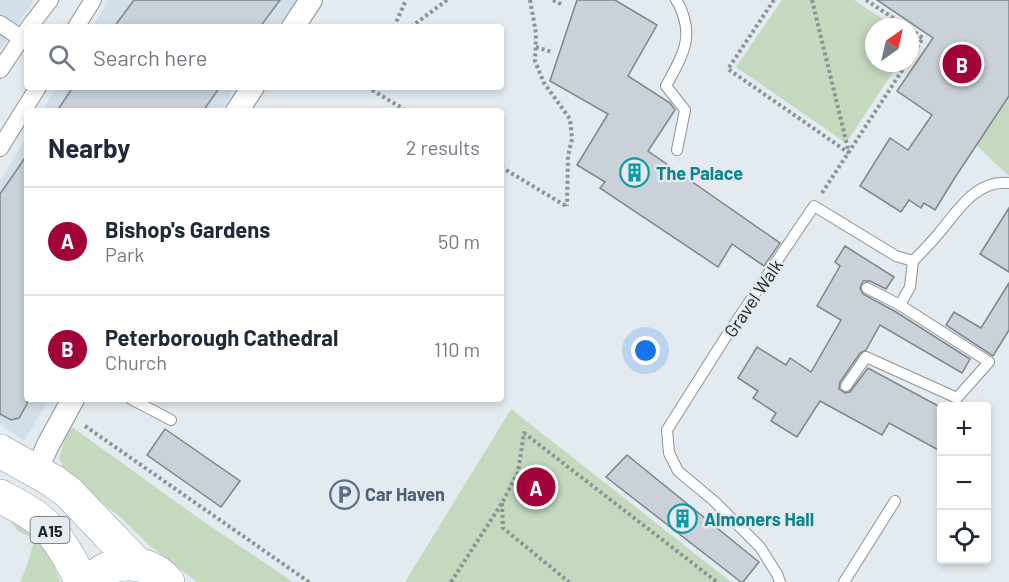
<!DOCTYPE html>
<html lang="en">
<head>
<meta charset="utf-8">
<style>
  :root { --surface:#fff; --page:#f6f6f7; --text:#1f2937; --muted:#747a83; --line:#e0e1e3; --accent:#a20338 }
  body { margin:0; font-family:Barlow,sans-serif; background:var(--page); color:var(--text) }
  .controls { position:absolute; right:18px; bottom:18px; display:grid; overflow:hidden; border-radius:6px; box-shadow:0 3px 9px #0003 }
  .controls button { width:54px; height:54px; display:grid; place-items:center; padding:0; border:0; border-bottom:2px solid var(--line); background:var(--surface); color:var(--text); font:30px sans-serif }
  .compass { position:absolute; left:865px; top:18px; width:54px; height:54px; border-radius:50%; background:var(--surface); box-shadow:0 3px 9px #0003; rotate:34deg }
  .you { position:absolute; left:646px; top:351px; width:21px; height:21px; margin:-15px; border:4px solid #fff; border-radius:50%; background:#1a73e8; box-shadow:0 0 0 9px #1a73e833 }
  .badge { display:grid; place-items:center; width:39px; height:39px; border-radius:50%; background:var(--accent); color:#fff; font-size:20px; font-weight:700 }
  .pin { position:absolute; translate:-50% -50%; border:3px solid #fff; box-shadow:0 2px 6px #0006 }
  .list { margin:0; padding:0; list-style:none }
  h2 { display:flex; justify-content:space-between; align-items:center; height:78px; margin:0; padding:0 24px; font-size:26px }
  h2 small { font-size:20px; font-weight:400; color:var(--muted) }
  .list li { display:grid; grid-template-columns:39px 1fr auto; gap:18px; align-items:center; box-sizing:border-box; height:108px; padding:0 24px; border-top:2px solid var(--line) }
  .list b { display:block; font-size:22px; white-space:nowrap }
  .list p { margin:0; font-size:20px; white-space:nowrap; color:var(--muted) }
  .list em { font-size:20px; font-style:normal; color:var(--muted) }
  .icon { flex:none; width:33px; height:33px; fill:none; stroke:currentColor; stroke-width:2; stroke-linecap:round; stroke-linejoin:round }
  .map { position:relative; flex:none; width:1009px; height:582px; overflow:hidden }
  .search { position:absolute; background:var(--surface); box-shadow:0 3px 9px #0003; left:24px; top:24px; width:480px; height:66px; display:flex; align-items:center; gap:15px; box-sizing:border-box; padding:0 21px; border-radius:6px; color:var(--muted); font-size:22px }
  .panel { position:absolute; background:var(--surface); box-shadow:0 3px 9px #0003; left:24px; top:108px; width:480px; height:294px; border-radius:6px }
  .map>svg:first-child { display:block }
  .built { fill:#d1dfea }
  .green { fill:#c5d9be }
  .building { fill:#cad1d8; stroke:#7e858b; stroke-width:1.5 }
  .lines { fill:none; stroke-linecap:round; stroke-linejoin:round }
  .service-casing { stroke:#8c9399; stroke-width:12 }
  .pedestrian-casing { stroke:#8c9399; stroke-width:18 }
  .minor-casing { stroke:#8c9399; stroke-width:24 }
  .primary-casing { stroke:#8c9399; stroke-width:34 }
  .path { stroke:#8c9296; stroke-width:4; stroke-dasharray:3 3; stroke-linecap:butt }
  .service { stroke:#fff; stroke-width:10 }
  .pedestrian { stroke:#fff; stroke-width:16 }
  .minor { stroke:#fff; stroke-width:22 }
  .primary { stroke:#fff; stroke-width:33 }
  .labels { text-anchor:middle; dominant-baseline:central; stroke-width:5; stroke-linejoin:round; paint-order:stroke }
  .shield { fill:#e3ebf1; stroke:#595e61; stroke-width:1.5 }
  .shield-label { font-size:16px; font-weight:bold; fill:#1e2123 }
  .culture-label { font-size:18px; font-weight:bold; fill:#0d838f; stroke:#e3ebf1; text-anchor:start }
  .street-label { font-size:18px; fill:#1e2123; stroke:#e3ebf1 }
  .service-label { font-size:18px; font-weight:bold; fill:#4e5e75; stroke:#e3ebf1; text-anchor:start }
</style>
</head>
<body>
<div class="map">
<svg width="1009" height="582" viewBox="0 0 1009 582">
  <rect width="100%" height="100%" fill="#e3ebf1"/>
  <g class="built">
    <polygon points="0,0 34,0 0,50"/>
    <polygon points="108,0 297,0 277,27 93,27"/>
    <polygon points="57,87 235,87 221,111 42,111"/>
    <polygon points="27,136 27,399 49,399 24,441 0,424 0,181"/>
  </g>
  <g class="green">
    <polygon points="782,0 854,0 895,27 874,27 874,63 899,63 846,143 736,67"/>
    <polygon points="1009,96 1009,176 976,145"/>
    <polygon points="511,409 731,582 405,582"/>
    <polygon points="72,427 197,517 293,582 197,582 150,546 120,517 66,474 59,458 65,438"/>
    <polygon points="5,515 29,526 51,556 60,582 20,582 26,568 35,539 18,531"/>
  </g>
  <g class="building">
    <polygon points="134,0 280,0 260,27 114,27"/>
    <polygon points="577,0 615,0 657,25 628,76 670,103 675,110 648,151 780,243 764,266 732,244 718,267 600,188 605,182 577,165 608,114 550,81"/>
    <polygon points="877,0 1009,0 1009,96 954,179 935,210 924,203 921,208 909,200 901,212 860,186 890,138 908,150 932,115 897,91 933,38"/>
    <polygon points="73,87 220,87 203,111 57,111"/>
    <polygon points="27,155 27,404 19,418 11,420 0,414 0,194"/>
    <polygon points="1009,208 1009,272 980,254"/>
    <polygon points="845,246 894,277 886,289 870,281 863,281 860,288 863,294 896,312 970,359 962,373 880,325 866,350 860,353 840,382 839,389 845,393 850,392 868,368 942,408 942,452 889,423 882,435 820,401 797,437 771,421 776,413 753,398 758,391 738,378 757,347 786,365 790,358 811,372 841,320 817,306 840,266 835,262"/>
    <polygon points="1009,283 1009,330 993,356 946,325 954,312 981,328"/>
    <polygon points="165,429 240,481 221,507 147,455"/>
    <polygon points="627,455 759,562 743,582 741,582 606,477"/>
  </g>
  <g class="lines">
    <defs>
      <g id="service">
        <path d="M676 0C680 5 682 11 684 18 692 44 678 63 666 86L685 110 677 150"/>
        <polyline points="867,288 900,305 910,287 913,261"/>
        <polyline points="846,386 866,357 957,398 989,362 900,305"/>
        <polyline points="131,399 171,420"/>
        <path d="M780 582 777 574 760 547 714 501 678 471 669 453 667 430 727 335 814 206 896 256 913 261C922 252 931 243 939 233 957 212 976 179 1009 183"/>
        <polyline points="844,582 895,501"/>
      </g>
      <g id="pedestrian">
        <polyline points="0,24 21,38"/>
        <polyline points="29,27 50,0"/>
        <polyline points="76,27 93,0"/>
        <polyline points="0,70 27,30"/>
        <polyline points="0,148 38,87"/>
      </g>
      <g id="minor">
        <polyline points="293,27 311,0"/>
        <polyline points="237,111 253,87"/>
        <polyline points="36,471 48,445 73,399"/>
      </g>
      <g id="primary">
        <polyline points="0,451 53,481 69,493 136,563"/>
        <path d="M0 496C13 503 33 513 43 523 61 540 71 561 82 582"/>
        <path d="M90 582C109 558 149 558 168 582"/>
      </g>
    </defs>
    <use href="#service" class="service-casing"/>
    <use href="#pedestrian" class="pedestrian-casing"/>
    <use href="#minor" class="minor-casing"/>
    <use href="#primary" class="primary-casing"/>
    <g class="path">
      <polyline points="530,0 536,33 535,61 544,83 570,119 572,139 568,156 567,206"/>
      <polyline points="553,0 563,5"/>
      <polyline points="774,0 728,69 849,153"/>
      <polyline points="812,0 849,153"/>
      <polyline points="866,0 907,27"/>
      <polyline points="394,27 406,0"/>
      <polyline points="411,27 447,0"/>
      <polyline points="910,29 923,38 910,58"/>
      <polyline points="536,47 552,52"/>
      <polyline points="367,87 407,111"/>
      <polyline points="501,167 566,206"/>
      <polyline points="822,193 907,63"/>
      <polyline points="85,426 309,582"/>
      <polyline points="502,503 503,528 569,582"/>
      <polyline points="451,582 502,503 518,472 524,433 717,582"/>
    </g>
    <use href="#service" class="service"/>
    <use href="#pedestrian" class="pedestrian"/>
    <use href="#minor" class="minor"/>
    <use href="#primary" class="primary"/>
  </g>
  <defs>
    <symbol id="building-ring" viewBox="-11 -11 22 22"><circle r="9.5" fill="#e3ebf1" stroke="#0f9aa8" stroke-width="1.5"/><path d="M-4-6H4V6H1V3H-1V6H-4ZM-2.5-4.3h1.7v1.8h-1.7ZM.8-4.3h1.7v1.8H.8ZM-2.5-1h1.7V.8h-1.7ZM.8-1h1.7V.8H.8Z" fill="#0f9aa8"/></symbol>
    <symbol id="parking-ring" viewBox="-11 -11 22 22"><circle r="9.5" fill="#e3ebf1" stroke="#5c6f8a" stroke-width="1.5"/><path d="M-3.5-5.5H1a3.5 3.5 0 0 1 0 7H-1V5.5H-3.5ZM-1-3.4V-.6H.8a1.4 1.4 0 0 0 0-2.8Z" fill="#5c6f8a"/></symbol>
  </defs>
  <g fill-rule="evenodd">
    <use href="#building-ring" x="618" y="156" width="33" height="33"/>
    <use href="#parking-ring" x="328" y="478" width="33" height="33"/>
    <use href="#building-ring" x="666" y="502" width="33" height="33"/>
  </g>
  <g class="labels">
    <rect class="shield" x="30.5" y="517" width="39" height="26" rx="4.5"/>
    <g class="shield-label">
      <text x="50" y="530">A15</text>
    </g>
    <g class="culture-label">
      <text x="656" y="173">The Palace</text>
      <text x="704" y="519">Almoners Hall</text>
    </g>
    <g class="street-label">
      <text transform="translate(753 298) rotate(-56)">Gravel Walk</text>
    </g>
    <g class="service-label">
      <text x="365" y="494">Car Haven</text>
    </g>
  </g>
</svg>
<div class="controls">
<button>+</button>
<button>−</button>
<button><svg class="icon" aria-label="locate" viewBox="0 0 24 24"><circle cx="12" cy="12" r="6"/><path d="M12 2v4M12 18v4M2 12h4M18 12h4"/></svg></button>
</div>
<svg class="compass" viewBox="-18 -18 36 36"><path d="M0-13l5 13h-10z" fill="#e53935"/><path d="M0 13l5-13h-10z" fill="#747a83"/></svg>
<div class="you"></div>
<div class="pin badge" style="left:536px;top:487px">A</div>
<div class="pin badge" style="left:962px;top:64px">B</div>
<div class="search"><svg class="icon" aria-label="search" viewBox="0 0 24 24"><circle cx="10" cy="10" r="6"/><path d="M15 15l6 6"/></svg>Search here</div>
<section class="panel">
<h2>Nearby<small>2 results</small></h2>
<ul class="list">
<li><span class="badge">A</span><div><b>Bishop's Gardens</b><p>Park</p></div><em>50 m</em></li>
<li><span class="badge">B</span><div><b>Peterborough Cathedral</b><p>Church</p></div><em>110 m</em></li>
</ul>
</section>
</div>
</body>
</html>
